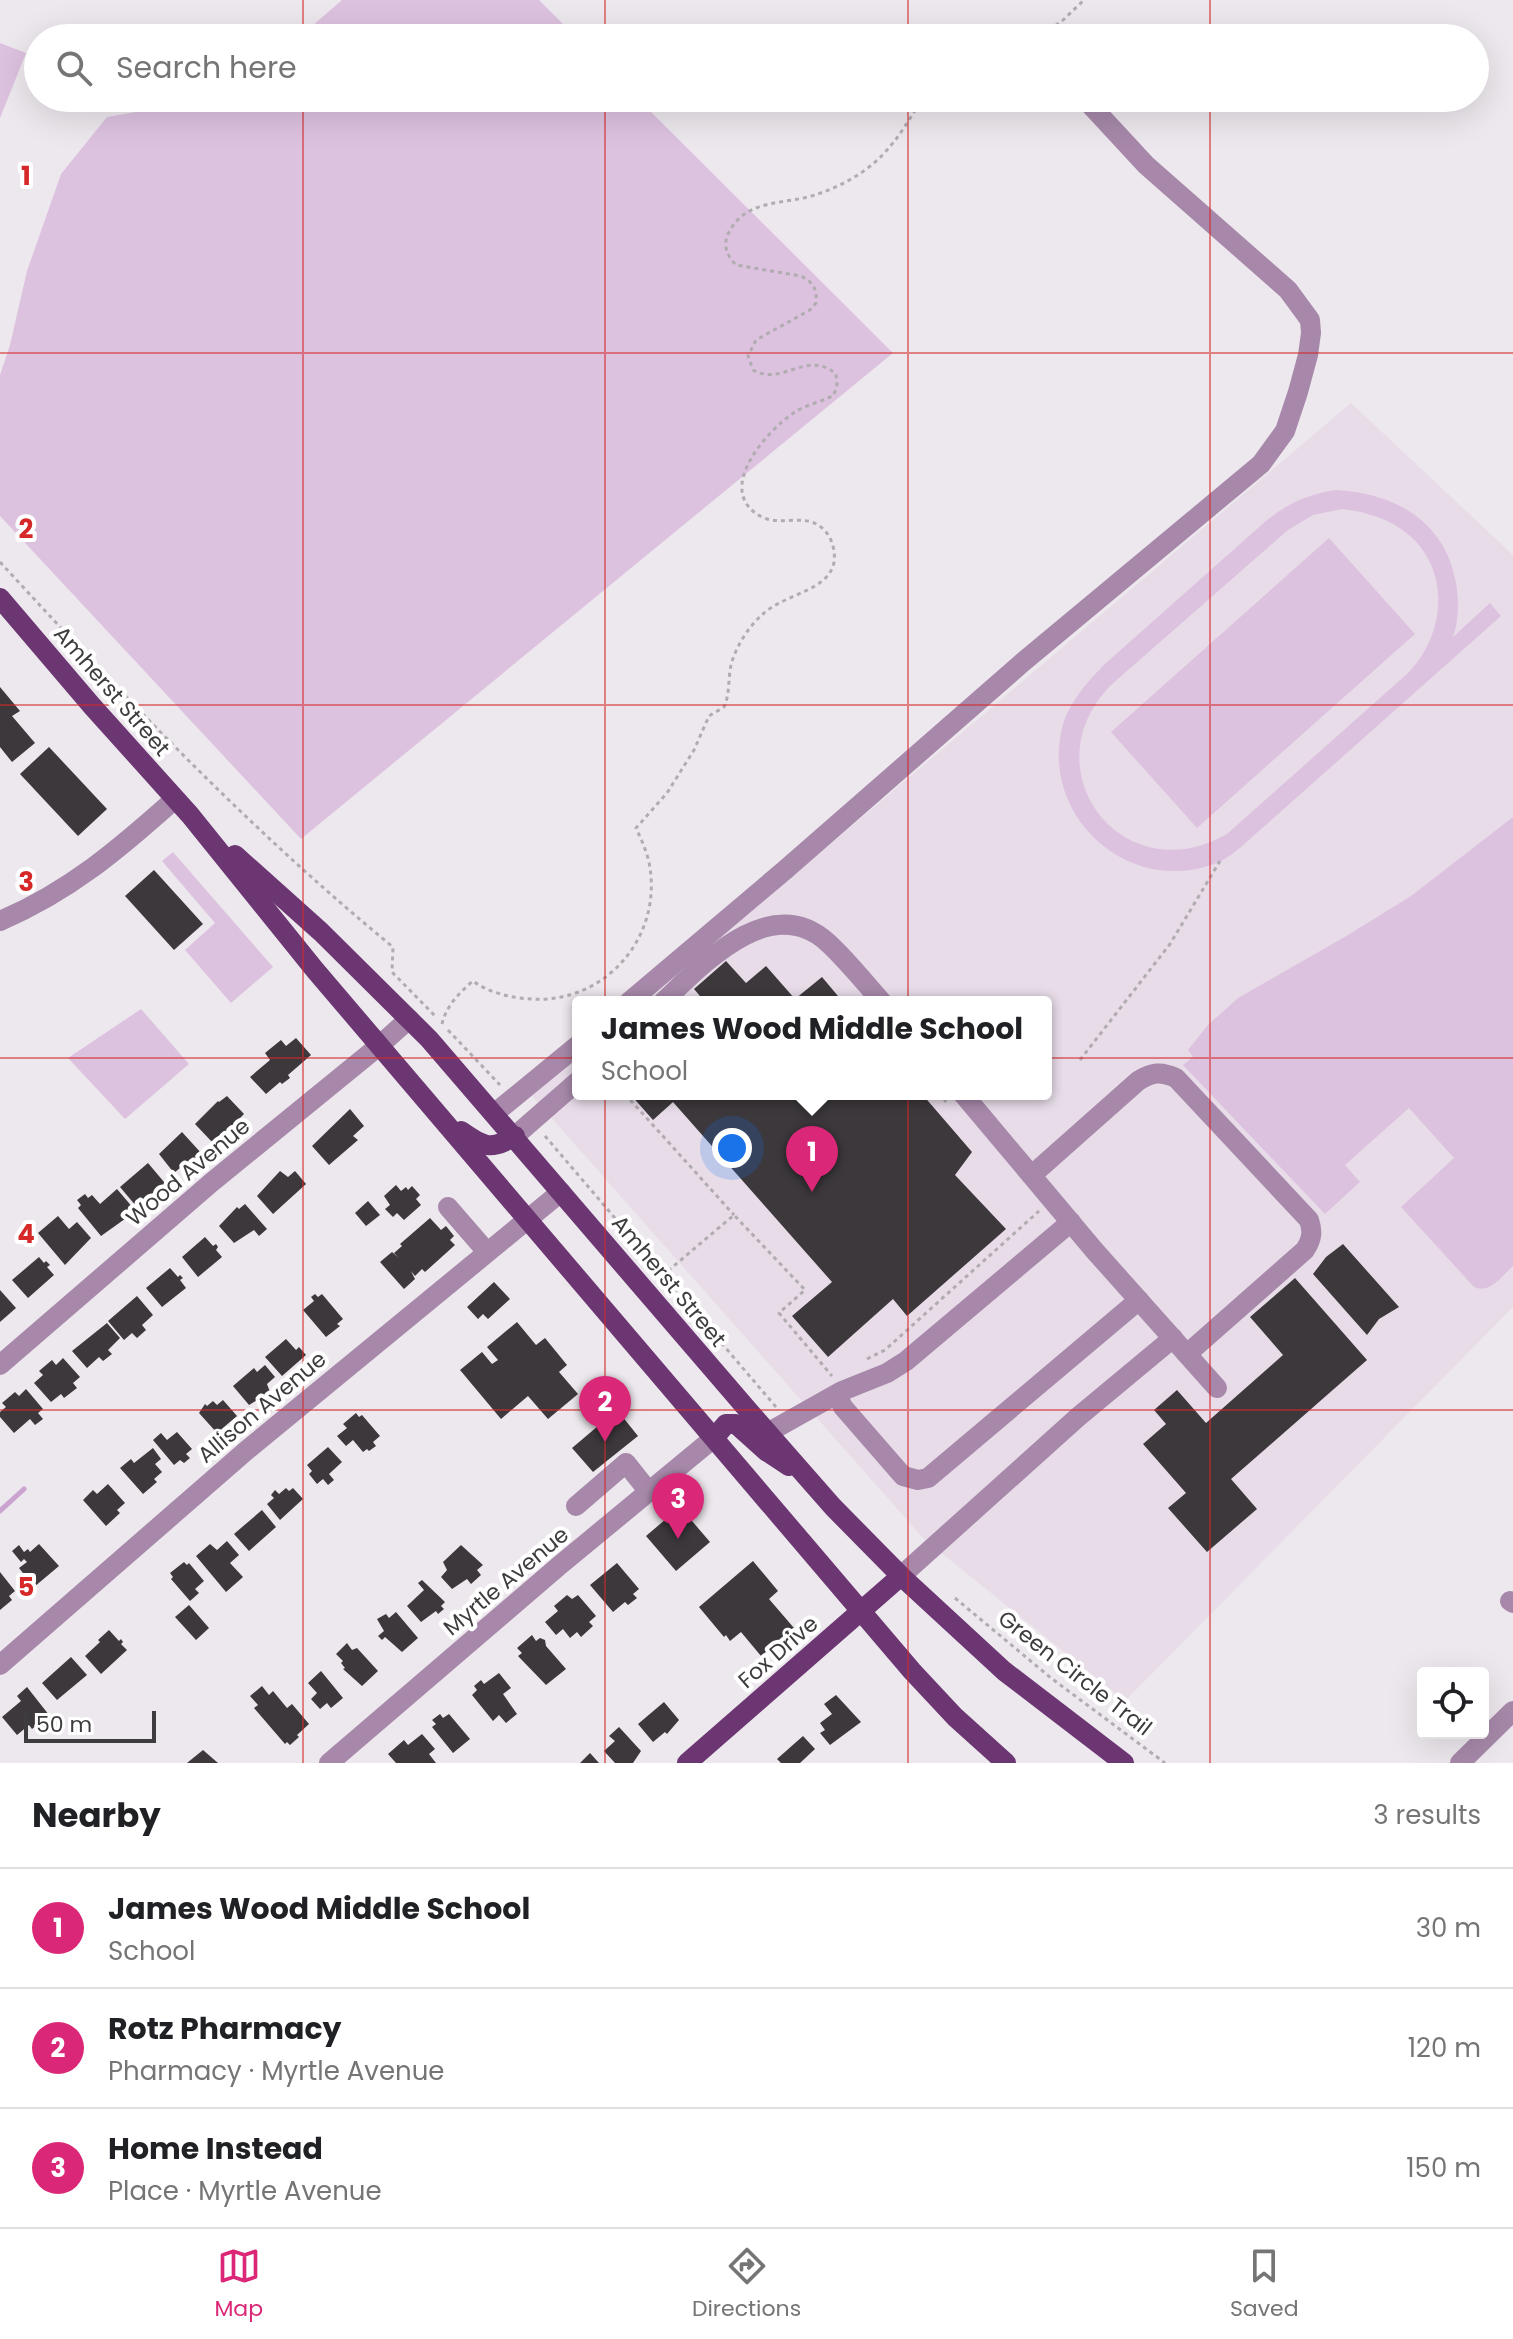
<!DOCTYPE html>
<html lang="en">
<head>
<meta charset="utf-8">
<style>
  :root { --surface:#fff; --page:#f2f2f2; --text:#202124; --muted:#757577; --line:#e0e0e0; --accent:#db2777 }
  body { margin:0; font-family:Poppins,sans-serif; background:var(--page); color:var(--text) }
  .controls { position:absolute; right:24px; bottom:24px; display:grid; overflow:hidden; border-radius:8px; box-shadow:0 8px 32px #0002 }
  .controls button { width:72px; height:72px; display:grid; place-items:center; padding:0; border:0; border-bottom:2px solid var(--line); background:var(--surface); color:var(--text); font:40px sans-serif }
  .scale { position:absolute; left:24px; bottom:20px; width:132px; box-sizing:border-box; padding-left:8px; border:4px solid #3e3c3e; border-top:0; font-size:22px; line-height:28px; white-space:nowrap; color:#3e3c3e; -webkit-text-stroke:6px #fff; paint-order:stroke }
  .you { position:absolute; left:732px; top:1148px; width:28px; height:28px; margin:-20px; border:6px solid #fff; border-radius:50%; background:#1a73e8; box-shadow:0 0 0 12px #1a73e833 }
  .badge { display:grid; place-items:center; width:52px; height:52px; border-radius:50%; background:var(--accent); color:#fff; font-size:26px; font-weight:700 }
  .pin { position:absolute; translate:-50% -66px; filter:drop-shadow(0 2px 4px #0008) }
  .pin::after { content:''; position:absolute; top:42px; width:28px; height:24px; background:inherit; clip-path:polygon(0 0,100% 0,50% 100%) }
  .popup { position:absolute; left:572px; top:996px; width:480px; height:104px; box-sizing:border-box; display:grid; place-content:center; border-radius:8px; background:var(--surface); filter:drop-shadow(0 2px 6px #0005); font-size:26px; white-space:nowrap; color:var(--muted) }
  .popup b { font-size:30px; color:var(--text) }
  .popup::after { content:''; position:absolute; left:50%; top:100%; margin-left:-16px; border:16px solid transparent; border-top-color:var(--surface) }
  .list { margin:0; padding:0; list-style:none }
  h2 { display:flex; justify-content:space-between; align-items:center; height:104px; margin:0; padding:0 32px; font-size:34px }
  h2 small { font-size:26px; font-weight:400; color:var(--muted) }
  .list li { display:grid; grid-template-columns:52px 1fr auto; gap:24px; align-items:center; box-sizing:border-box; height:120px; padding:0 32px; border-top:2px solid var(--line) }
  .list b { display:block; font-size:30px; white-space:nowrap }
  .list p { margin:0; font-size:26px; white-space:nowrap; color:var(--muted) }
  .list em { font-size:26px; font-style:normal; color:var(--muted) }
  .icon { flex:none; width:44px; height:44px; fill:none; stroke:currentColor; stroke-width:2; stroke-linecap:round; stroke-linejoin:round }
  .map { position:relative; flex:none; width:1513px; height:1763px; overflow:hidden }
  .search { position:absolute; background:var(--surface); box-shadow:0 8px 32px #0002; left:24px; right:24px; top:24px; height:88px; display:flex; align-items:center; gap:20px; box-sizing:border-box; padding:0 28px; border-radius:44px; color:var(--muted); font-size:30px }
  .sheet { height:464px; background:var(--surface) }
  nav { display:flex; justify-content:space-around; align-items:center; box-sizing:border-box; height:112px; border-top:2px solid var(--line); background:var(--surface); font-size:22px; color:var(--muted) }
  nav a { display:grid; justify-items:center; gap:4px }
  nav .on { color:var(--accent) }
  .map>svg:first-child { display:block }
  .built { fill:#e7dce8 }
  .green { fill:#ddc2e0; fill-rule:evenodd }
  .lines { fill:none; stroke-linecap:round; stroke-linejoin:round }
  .stream { stroke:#cba3cf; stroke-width:5 }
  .building { fill:#3c383c }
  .path { stroke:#b0acb0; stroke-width:3; stroke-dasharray:4 4; stroke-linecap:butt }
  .minor { stroke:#a788aa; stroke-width:20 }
  .major { stroke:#6c3673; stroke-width:20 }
  .grid { fill:none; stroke:#d62828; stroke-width:2; stroke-opacity:0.55 }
  .labels { text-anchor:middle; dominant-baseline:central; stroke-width:8; stroke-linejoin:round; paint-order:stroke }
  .street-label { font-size:22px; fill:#3e3c3e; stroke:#fff }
  .grid-label { font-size:26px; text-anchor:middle; font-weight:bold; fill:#d62828; stroke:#fff; stroke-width:8; stroke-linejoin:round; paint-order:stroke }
</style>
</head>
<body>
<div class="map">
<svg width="1513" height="1763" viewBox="0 0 1513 1763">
  <rect width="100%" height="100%" fill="#ede8ed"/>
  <polygon class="built" points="1351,403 1513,555 1513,1307 1125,1701 924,1539 532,1096 578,1058 578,1094 1046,1094 1046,1002 644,1002"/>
  <g class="green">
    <polygon points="342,0 539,0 577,38 298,38"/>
    <polygon points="0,43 26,53 0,118"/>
    <polygon points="229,98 637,98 893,353 301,839 0,516 0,375 10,345 27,271 61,174 107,117 170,106 215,109"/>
    <path d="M1336 490C1395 493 1445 521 1456 583 1459 601 1459 620 1453 637L1490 603 1501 616 1259 831C1247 841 1235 854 1221 861 1134 900 1040 820 1062 728 1069 702 1087 682 1106 663L1267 520C1289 503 1308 494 1336 490ZM1342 509C1367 512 1391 519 1410 536 1452 573 1444 638 1407 674L1227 834C1123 894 1028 770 1111 685L1288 530 1313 515Z"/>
    <polygon points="1329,538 1415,634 1197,828 1111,732"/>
    <path d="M1513 817V1266C1501 1277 1490 1294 1474 1287L1401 1207 1454 1158 1409 1108 1345 1165 1360 1182 1325 1214 1183 1065 1193 1057 1188 1050 1207 1026 1238 998 1348 935 1411 896Z"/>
    <polygon points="173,852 273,967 231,1003 185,950 215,923 162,861"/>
    <polygon points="141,1009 189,1064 125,1119 68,1058"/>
  </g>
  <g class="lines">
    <polyline class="stream" points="0,1511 24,1489"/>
  </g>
  <g class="building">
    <polygon points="0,687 20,711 12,716 35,743 12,762 0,747"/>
    <polygon points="49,747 107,809 78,836 20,774"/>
    <polygon points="154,870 203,924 174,950 125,896"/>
    <polygon points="726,961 746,983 766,966 795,999 822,977 843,1002 705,1002 694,989"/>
    <polygon points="296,1038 311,1055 288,1075 290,1078 282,1084 280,1082 266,1094 250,1077 270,1060 265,1053 281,1040 286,1046"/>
    <polygon points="630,1094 922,1094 972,1152 955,1175 1006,1229 907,1316 893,1299 828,1357 792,1316 832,1282 673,1102 653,1120"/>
    <polygon points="227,1096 244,1114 237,1121 239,1124 228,1134 224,1131 212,1142 195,1124 218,1101 219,1102"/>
    <polygon points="350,1109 364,1126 353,1136 358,1140 329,1165 312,1146"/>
    <polygon points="182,1132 202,1154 190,1165 187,1162 174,1173 159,1154"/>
    <polygon points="148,1163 164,1182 164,1185 136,1206 120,1187"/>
    <polygon points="280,1171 288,1177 295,1171 306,1184 273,1214 257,1196"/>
    <polygon points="396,1185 401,1191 406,1187 408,1190 412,1186 420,1195 416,1199 421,1205 404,1220 397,1213 393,1217 385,1209 390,1205 384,1196"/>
    <polygon points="117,1189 134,1209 127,1214 129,1216 101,1236 78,1208 81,1205 77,1200 85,1194 88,1198 92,1195 100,1204"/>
    <polygon points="368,1201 380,1215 366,1226 355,1213"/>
    <polygon points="245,1204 267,1229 259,1236 254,1230 234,1243 219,1226 237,1207 239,1209"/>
    <polygon points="58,1216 69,1229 77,1222 91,1238 65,1265 38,1233"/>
    <polygon points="430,1218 441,1230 446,1226 454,1236 450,1240 455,1245 425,1272 422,1269 415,1276 411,1271 415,1279 404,1289 380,1262 392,1252 399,1258 394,1253 402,1246 400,1244"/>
    <polygon points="205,1237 213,1246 216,1244 218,1247 216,1250 222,1257 198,1277 182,1257"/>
    <polygon points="1343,1244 1399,1307 1379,1319 1367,1335 1313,1274 1326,1257"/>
    <polygon points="39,1257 44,1263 46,1261 50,1265 47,1267 54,1275 28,1298 12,1280"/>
    <polygon points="170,1268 178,1277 180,1275 183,1278 180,1280 186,1288 162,1307 146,1288"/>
    <polygon points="1295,1278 1367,1360 1231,1479 1257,1509 1207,1552 1168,1508 1186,1493 1143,1444 1166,1424 1154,1410 1177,1390 1206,1423 1283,1355 1250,1317"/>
    <polygon points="494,1282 510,1299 488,1319 483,1314 478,1319 467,1307"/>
    <polygon points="0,1290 16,1308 0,1322"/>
    <polygon points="315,1294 318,1297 322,1294 343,1319 337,1324 340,1326 326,1337 303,1310 314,1301 311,1297"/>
    <polygon points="137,1296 153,1315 142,1325 146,1330 137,1338 132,1333 124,1340 108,1321"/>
    <polygon points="517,1322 536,1345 545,1338 567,1365 559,1372 578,1394 548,1419 528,1396 501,1419 460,1370 482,1352 492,1364 498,1360 487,1347"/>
    <polygon points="107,1323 120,1338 108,1350 112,1354 103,1361 99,1357 87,1368 72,1351"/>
    <polygon points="286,1339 296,1350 299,1347 306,1355 282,1376 265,1357"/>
    <polygon points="63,1358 80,1377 73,1383 77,1388 64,1398 61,1394 51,1402 34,1383 43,1375 39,1371 52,1360 56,1365"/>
    <polygon points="265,1365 275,1377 267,1384 270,1392 249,1405 233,1386 254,1368 257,1372"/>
    <polygon points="26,1389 43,1409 38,1413 43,1419 35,1425 30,1419 14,1433 0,1417 0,1412 6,1407 2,1403 15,1392 19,1396"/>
    <polygon points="223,1400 237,1416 217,1433 199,1413 205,1404 207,1406 213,1401 217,1405"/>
    <polygon points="617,1410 638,1436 593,1472 572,1448"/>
    <polygon points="356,1413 359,1417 362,1415 380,1436 373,1442 376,1446 369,1451 367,1449 363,1452 353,1440 346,1446 337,1436 347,1428 343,1424"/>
    <polygon points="177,1432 192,1449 186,1454 190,1458 184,1463 180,1460 174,1465 153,1440 161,1433 167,1440"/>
    <polygon points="328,1447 342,1462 329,1474 334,1480 328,1485 323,1479 317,1484 309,1474 312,1471 307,1465"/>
    <polygon points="153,1448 161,1459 155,1464 162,1472 154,1479 157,1482 143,1494 120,1468 131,1459 134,1463"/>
    <polygon points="108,1484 125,1503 117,1510 120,1513 106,1526 83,1500 93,1490 97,1494"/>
    <polygon points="286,1488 289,1491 293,1488 303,1499 280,1520 267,1504 274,1498 271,1495 275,1490 279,1494"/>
    <polygon points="680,1507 710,1542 676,1571 646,1536"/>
    <polygon points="262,1510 276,1527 249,1551 234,1534"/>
    <polygon points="227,1541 239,1555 230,1563 243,1577 226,1592 196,1556 210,1544 217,1550"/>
    <polygon points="39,1544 59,1566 34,1587 19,1568 27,1562 24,1559 21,1562 12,1551 19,1545 24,1552 28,1549 30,1552"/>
    <polygon points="461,1545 483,1565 477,1570 481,1575 471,1584 467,1579 452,1589 441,1577 447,1570 443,1562"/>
    <polygon points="753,1561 778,1591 769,1599 794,1628 761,1656 741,1632 730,1641 726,1635 724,1637 699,1607"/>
    <polygon points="184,1562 187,1565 189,1563 204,1581 195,1589 199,1593 190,1601 171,1579 173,1577 170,1573"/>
    <polygon points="617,1563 639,1589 633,1594 637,1598 628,1605 625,1602 613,1612 590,1585"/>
    <polygon points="0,1572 15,1591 9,1596 12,1600 0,1610"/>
    <polygon points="422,1580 445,1602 441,1606 444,1609 438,1614 436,1611 421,1622 407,1606 424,1590 418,1583"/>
    <polygon points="567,1595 572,1599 578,1595 596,1616 589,1622 593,1626 581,1637 577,1632 570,1638 563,1629 556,1635 545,1622 558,1611 554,1606"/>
    <polygon points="189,1605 209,1628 196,1640 175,1617"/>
    <polygon points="396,1612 418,1638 402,1652 385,1637 382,1640 378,1636 384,1631 377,1619 386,1614 389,1618"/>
    <polygon points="109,1630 119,1641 121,1639 123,1642 121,1644 127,1650 101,1674 85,1656 100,1642 98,1640"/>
    <polygon points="532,1635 536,1641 540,1638 545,1640 546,1646 566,1669 546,1685 518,1656 522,1653 517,1648"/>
    <polygon points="347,1643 352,1650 357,1648 378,1671 362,1686 343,1669 345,1668 341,1663 343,1661 336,1654"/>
    <polygon points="71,1657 87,1675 57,1700 42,1683"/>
    <polygon points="321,1671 343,1698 331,1708 327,1703 320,1709 311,1699 317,1693 308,1683"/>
    <polygon points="499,1673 511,1688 503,1694 517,1714 506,1723 499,1715 493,1721 472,1695 477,1690 474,1686 481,1680 484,1684"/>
    <polygon points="262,1686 269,1695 273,1691 287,1708 292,1704 309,1724 297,1735 299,1737 290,1745 287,1742 285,1744 254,1708 258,1705 250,1696"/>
    <polygon points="27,1687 49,1715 32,1729 29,1725 17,1735 2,1717 21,1701 17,1696"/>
    <polygon points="836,1695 861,1722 830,1745 820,1733 825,1730 820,1723 832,1714 824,1704"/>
    <polygon points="664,1702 679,1720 667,1734 665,1732 653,1742 638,1724"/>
    <polygon points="440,1714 443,1718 449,1714 470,1739 453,1753 432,1727 436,1724 432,1720"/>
    <polygon points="619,1727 641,1751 633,1763 615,1763 604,1751 615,1741 609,1736"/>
    <polygon points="422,1734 435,1749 429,1754 436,1763 396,1763 388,1754 404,1740 408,1745"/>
    <polygon points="803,1736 815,1749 800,1763 781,1763 777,1759"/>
    <polygon points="203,1750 218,1763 187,1763"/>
    <polygon points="590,1753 599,1763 580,1763"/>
  </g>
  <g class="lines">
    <g class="path">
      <polyline points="1035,38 1061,22 1084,0"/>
      <path d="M0 562C124 697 250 830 393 947L392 972 437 1018"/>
      <path d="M442 1024C446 1006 460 992 473 981 489 993 512 998 531 999 604 1004 661 939 650 868 648 854 642 841 636 828L667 793 694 750 709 716 724 707C730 694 728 679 731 665 736 646 749 626 763 614 784 594 829 591 834 562 836 548 830 532 818 525 802 515 781 525 764 518 711 493 766 431 795 412 807 404 822 402 834 395L837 384 836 374C807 349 782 387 753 370L748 356 756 340 810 310 816 303C817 289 814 283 801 276L736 265C727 256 722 245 729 232 747 198 784 205 815 195 833 189 850 181 865 170 892 151 906 124 923 98"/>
      <polyline points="448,1030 500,1085"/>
      <polyline points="1080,1060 1170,944 1220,861"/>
      <polyline points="625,1094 734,1215"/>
      <polyline points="939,1094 946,1102"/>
      <polyline points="545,1136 776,1407"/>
      <polyline points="662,1276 734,1215 805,1290 779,1313 832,1376"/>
      <polyline points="867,1359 885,1350 1039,1211"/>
      <polyline points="955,1598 1051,1678 1165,1763"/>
    </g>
    <g class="minor">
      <path d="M0 921C70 891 119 849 175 799"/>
      <polyline points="629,1002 785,870 1023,662 1261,464 1285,431 1298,392 1308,355 1311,333 1310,320 1288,290 1146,165 1084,98"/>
      <path d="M663 1002C702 965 770 891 827 942 847 960 864 982 882 1002"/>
      <polyline points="963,1094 1094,1250 1217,1388"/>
      <polyline points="495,1113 578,1045"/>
      <polyline points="515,1136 578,1081"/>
      <path d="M1032 1175 1138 1081C1152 1072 1161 1071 1176 1078L1309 1220C1313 1232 1312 1239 1305 1250L1187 1354"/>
      <polyline points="448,1207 487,1252"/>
      <polyline points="0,1365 212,1182 380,1045 409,1019"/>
      <polyline points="837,1395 843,1407 903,1476 918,1480 928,1478 1139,1300"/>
      <polyline points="769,1432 842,1391 887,1373 906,1361 1071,1222"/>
      <polyline points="576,1506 626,1463 649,1492"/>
      <polyline points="901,1576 1078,1417 1173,1338"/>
      <polyline points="1510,1601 1513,1603"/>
      <polyline points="0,1665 247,1450 561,1192"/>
      <polyline points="329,1763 560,1565 715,1437"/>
      <polyline points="1460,1763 1513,1711"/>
    </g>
    <g class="major">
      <polyline points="0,598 92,706 190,815 315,970 912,1671 955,1717 1006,1763"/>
      <polyline points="235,855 321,932 429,1039 747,1409 833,1507 901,1576 1004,1671 1124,1763"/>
      <path d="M461 1131C484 1147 491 1151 515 1136"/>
      <polyline points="715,1437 726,1424 736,1424 766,1451 789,1466"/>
      <polyline points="687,1763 901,1576"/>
    </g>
  </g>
  <path class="grid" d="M303 0V38M605 0V38M908 0V38M1210 0V38M303 98V1763M605 98V1763M908 98V1763M1210 98V1763M0 353H1513M0 705H1513M0 1058H1513M0 1410H1513"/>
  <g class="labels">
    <g class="street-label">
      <text transform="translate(112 691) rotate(49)">Amherst Street</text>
      <text transform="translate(188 1172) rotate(-40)">Wood Avenue</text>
      <text transform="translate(669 1281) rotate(50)">Amherst Street</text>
      <text transform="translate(262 1407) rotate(-40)">Allison Avenue</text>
      <text transform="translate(506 1581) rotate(-40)">Myrtle Avenue</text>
      <text transform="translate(778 1652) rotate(-41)">Fox Drive</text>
      <text transform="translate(1075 1673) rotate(38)">Green Circle Trail</text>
    </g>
  </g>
  <g class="grid-label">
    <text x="26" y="185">1</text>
    <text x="26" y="538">2</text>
    <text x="26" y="891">3</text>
    <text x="26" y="1243">4</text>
    <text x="26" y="1596">5</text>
  </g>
</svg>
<div class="controls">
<button><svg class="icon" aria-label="locate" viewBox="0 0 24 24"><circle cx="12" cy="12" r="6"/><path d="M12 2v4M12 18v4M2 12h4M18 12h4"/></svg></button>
</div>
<div class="scale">50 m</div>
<div class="you"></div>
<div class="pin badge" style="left:812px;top:1192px">1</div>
<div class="popup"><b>James Wood Middle School</b>School</div>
<div class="pin badge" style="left:605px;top:1442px">2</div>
<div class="pin badge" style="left:678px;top:1539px">3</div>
<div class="search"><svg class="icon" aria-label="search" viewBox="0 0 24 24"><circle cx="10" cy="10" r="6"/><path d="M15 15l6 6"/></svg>Search here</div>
</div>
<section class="sheet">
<h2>Nearby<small>3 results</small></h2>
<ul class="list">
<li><span class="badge">1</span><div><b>James Wood Middle School</b><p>School</p></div><em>30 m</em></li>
<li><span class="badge">2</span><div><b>Rotz Pharmacy</b><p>Pharmacy · Myrtle Avenue</p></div><em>120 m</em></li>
<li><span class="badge">3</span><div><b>Home Instead</b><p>Place · Myrtle Avenue</p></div><em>150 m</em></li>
</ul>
</section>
<nav>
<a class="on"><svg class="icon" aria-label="map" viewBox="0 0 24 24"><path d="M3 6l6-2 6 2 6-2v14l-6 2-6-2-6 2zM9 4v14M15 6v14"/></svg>Map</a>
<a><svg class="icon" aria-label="directions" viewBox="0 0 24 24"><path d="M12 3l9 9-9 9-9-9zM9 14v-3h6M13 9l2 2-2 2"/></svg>Directions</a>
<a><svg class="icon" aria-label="saved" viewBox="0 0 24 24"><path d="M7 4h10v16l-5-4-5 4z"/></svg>Saved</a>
</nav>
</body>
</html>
